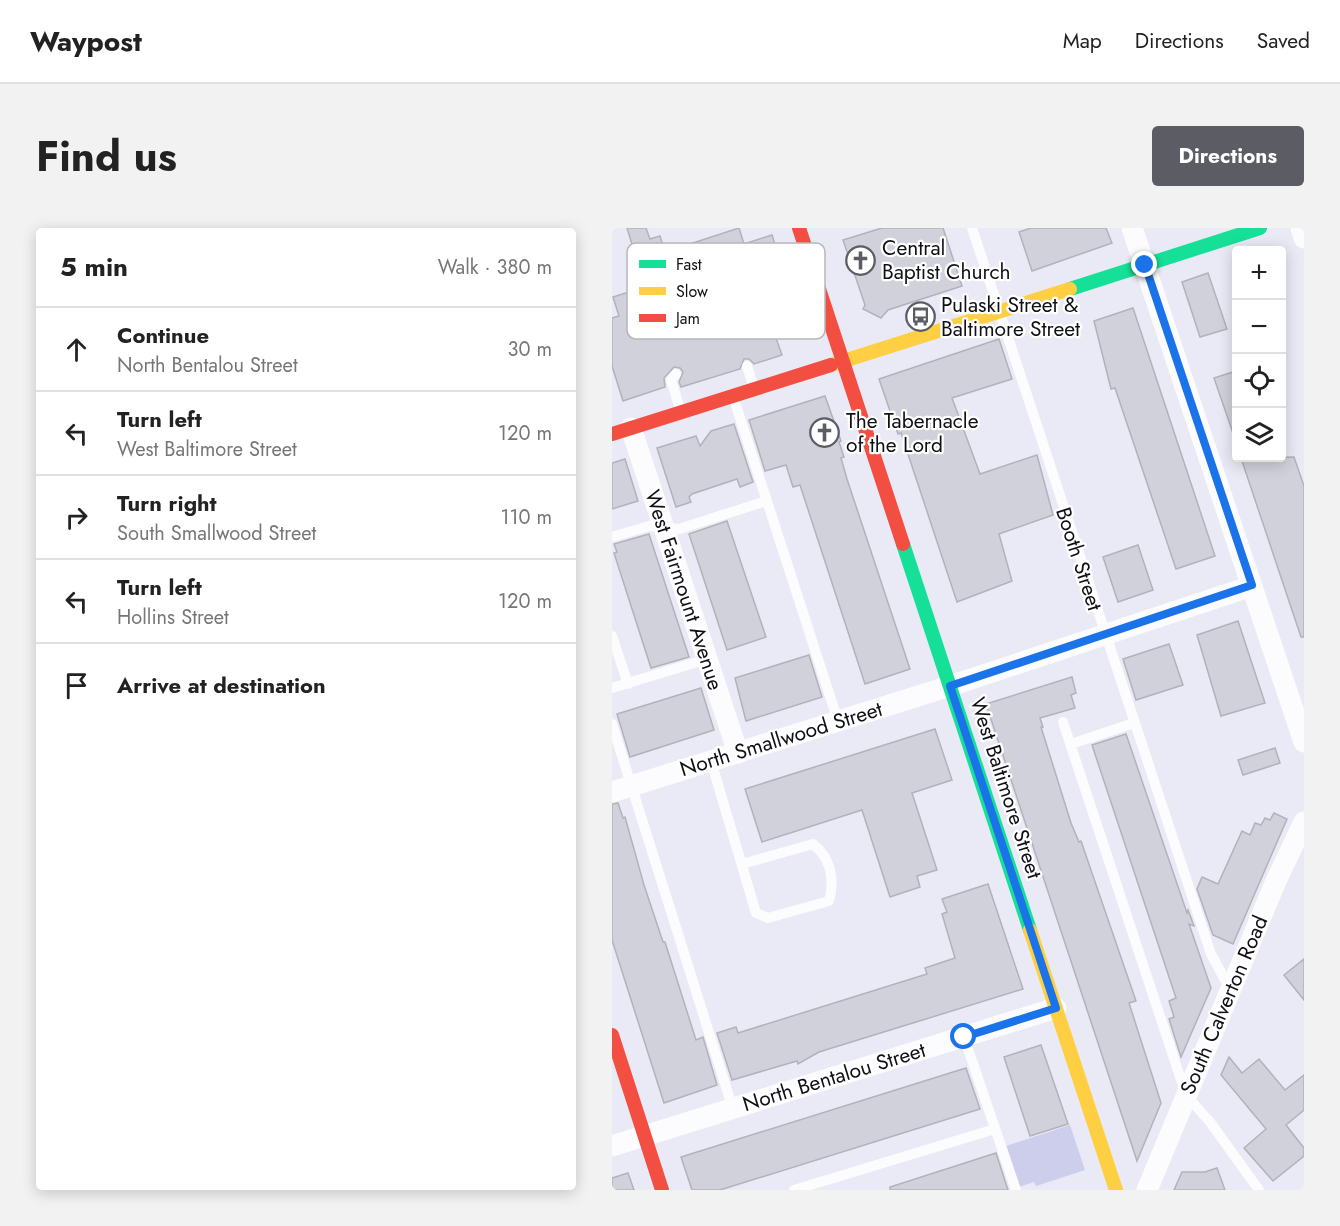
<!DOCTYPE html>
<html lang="en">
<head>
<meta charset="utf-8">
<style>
  :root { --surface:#fff; --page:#f2f2f2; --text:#222; --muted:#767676; --line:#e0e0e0; --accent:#5b5c64 }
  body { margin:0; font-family:Jost,sans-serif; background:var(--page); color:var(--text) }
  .controls { position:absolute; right:18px; top:18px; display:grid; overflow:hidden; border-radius:6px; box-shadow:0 3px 15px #0003 }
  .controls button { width:54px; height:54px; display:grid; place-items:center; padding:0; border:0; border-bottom:2px solid var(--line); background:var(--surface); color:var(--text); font:30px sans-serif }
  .stop { position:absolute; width:18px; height:18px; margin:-14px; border:4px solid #1a73e8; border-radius:50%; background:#fff }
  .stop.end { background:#1a73e8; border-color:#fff; box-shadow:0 2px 6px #0008 }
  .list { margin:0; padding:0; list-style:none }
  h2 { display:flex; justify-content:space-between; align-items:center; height:78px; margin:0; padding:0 24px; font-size:26px }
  h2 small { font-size:20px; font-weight:400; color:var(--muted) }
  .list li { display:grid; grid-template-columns:39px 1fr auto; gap:18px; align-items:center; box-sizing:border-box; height:84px; padding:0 24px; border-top:2px solid var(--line) }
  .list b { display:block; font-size:22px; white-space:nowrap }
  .list p { margin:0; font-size:20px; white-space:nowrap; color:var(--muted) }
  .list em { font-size:20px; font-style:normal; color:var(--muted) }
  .icon { flex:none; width:33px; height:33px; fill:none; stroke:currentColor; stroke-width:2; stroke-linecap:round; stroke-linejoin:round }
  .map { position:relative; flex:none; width:692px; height:962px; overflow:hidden; border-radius:6px }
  header { display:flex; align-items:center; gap:36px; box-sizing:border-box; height:84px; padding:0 30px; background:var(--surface); border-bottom:2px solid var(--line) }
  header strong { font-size:28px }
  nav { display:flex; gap:33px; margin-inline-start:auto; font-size:21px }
  .intro { display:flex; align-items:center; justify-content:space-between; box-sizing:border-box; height:144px; padding:0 36px }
  h1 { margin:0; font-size:42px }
  .button { padding:15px 27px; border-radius:6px; background:var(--accent); color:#fff; font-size:21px; font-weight:700 }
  main { display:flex; gap:36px; padding:0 36px }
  aside { flex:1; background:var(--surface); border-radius:6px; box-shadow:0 3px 15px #0003 }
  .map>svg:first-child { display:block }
  .green { fill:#ccceec }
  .building { fill:#d0d1da; stroke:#b1b2ba; stroke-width:1.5 }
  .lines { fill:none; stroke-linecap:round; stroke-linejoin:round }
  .lane { stroke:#fcfcfe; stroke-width:10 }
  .street { stroke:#fcfcfe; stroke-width:21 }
  .fast { stroke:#16e098; stroke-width:14 }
  .slow { stroke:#ffcf43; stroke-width:14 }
  .jam { stroke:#f24e42; stroke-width:14 }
  .route { stroke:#1a73e8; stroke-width:8 }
  .labels { text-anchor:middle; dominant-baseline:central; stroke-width:4.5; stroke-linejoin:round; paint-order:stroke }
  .poi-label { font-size:21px; fill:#0f0f16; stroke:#fff; text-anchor:start }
  .street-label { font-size:21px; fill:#0f0f16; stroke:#fff }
  .key { fill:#fff; stroke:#b7b7b9; stroke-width:1.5 }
  .key-label { font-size:16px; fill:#0f0f16 }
</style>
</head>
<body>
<header>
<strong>Waypost</strong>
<nav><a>Map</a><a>Directions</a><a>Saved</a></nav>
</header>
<div class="intro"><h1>Find us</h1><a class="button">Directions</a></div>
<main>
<aside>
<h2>5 min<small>Walk · 380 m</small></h2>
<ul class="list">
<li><svg class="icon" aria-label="ahead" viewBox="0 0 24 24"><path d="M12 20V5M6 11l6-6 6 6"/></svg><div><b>Continue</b><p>North Bentalou Street</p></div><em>30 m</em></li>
<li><svg class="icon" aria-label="left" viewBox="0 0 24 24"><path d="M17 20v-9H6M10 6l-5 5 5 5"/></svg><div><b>Turn left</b><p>West Baltimore Street</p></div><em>120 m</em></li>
<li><svg class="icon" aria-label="right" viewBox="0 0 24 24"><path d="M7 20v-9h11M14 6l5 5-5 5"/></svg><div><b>Turn right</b><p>South Smallwood Street</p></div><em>110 m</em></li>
<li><svg class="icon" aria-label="left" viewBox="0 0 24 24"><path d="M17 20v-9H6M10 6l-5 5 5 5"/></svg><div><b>Turn left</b><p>Hollins Street</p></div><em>120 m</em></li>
<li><svg class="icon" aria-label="arrive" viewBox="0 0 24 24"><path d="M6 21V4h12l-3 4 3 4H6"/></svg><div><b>Arrive at destination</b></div></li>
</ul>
</aside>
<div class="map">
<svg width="692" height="962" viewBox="0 0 692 962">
  <rect width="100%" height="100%" fill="#e9eaf5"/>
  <polygon class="green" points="458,897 473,942 424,958 422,954 407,959 394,918"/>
  <g class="building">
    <polygon points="15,0 34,0 38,11 48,8 53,24 127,0 132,16 160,7 187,93 177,96 180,105 164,110 170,127 142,136 137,131 132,131 128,141 69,159 67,154 71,144 68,140 62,139 52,150 53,159 11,173 0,138 0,90 7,88 1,69 33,59"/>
    <polygon points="270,0 331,0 350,58 276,82 269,90 251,81 253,77 231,12"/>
    <polygon points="419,0 494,0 500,15 420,43 407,4"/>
    <polygon points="596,45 615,101 588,109 570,54"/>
    <polygon points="521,80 603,328 564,341 503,160 499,161 482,93"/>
    <polygon points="387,111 400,151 340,170 368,246 425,227 441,287 387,306 400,353 345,374 289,205 286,206 267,151"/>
    <polygon points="624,143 624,208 622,208 602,150"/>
    <polygon points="213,168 229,213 227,214 232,229 229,230 235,251 298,441 253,456 188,257 181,259 174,237 153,243 137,192"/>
    <polygon points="122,196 141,254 128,259 125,251 80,266 77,269 79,274 64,279 45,220 84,208 88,218 99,203"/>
    <polygon points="682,229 692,258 692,409 689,409 629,230"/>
    <polygon points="13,231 26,273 0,281 0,235"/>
    <polygon points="115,293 154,409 115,422 77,306"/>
    <polygon points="37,306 77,429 39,440 2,325 5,324 2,316"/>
    <polygon points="526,317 541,362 506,374 491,329"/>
    <polygon points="626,393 653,475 609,488 585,407"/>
    <polygon points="557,416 571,457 524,472 511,431"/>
    <polygon points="197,427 210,469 134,493 123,450"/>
    <polygon points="460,449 464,465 459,467 463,480 428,490 431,499 429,499 459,595 467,614 469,613 524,773 517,775 549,875 525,933 374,476"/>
    <polygon points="89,460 102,502 18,529 5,486"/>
    <polygon points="323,501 340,552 300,565 325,642 305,648 308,659 278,669 250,582 150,614 133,561"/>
    <polygon points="514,506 575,685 576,682 582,698 577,696 599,760 569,829 557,791 562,789 557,773 564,770 480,517"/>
    <polygon points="663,520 668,535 631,547 626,532"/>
    <polygon points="6,575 11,590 13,589 32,657 51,714 53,714 84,812 91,809 105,857 52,875 0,712 0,576"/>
    <polygon points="662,585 675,591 621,716 601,707 585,661 590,649 606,656 630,603 638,607 643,595 649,597 653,590 658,592"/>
    <polygon points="376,656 411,761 207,824 186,836 185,833 120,852 105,805 124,799 126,805 315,746 313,740 343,730 330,686 335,684 330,671"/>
    <polygon points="692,731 692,772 672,747"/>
    <polygon points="429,817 456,896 418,908 392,829"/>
    <polygon points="617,829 630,845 647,831 673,862 692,847 692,882 674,897 692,920 692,928 661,953 632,920 654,901 609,847"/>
    <polygon points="354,840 368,881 108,962 80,962 69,929"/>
    <polygon points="384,925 396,962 278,962 278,959"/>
    <polygon points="605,940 613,962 562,962 570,944 593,944"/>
    <polygon points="16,945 22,962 0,962 0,950"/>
  </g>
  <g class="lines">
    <g class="lane">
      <polyline points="360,0 599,726 618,761"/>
      <polyline points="135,138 142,160"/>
      <polyline points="64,146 59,152 69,184"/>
      <polyline points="121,168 226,493"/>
      <polyline points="0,309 37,298 67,301 154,273"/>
      <polyline points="0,408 16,456"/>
      <polyline points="0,460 95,431"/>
      <polyline points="451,494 574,867 598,894 647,962"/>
      <polyline points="0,496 121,881"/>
      <polyline points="459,516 522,495"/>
      <path d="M99 533 144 685 156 690 217 673C223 652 219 630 201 616L130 636"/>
      <polyline points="352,809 404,962"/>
      <polyline points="182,962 383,901"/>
    </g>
    <g class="street">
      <polyline points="520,0 692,514"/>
      <polyline points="689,0 692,10"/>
      <polyline points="19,200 126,525"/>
      <polyline points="0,564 338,458 640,358"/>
      <polyline points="0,918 444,780"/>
      <polyline points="535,962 664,653 692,594"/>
    </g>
    <g class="fast">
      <polyline points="458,61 648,0"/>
      <polyline points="291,316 418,702"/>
    </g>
    <g class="slow">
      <polyline points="219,137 458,61"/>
      <polyline points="418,702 504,962"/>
    </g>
    <g class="jam">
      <polyline points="187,0 291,316"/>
      <polyline points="0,206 219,137"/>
      <polyline points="0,807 50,962"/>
    </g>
  </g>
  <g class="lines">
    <polyline class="route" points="352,809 444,780 338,458 640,357 533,37"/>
  </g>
  <defs>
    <symbol id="church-ring" viewBox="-11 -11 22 22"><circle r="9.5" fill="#fff" stroke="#5b5c64" stroke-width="1.5"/><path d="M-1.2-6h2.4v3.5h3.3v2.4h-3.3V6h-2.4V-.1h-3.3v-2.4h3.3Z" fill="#5b5c64"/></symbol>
    <symbol id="bus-ring" viewBox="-11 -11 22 22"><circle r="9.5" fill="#fff" stroke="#5b5c64" stroke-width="1.5"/><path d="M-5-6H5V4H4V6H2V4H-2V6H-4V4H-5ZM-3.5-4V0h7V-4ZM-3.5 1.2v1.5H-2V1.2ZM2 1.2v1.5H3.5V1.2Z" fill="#5b5c64"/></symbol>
  </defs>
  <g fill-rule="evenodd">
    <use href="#church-ring" x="232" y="16" width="33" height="33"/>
    <use href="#bus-ring" x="292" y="72" width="33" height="33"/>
    <use href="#church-ring" x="196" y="188" width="33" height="33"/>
  </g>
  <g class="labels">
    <g class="poi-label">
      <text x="270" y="20">Central<tspan x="270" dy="24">Baptist Church</tspan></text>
      <text x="329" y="77">Pulaski Street &amp;<tspan x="329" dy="24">Baltimore Street</tspan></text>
      <text x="234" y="193">The Tabernacle<tspan x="234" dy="24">of the Lord</tspan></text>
    </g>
    <g class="street-label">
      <text transform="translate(467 331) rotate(72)">Booth Street</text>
      <text transform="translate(72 362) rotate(72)">West Fairmount Avenue</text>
      <text transform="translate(169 511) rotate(-17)">North Smallwood Street</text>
      <text transform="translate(394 560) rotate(72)">West Baltimore Street</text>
      <text transform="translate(612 777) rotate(-67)">South Calverton Road</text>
      <text transform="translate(222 849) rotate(-17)">North Bentalou Street</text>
    </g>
  </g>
  <rect x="15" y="15" width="198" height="96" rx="9" class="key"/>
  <rect x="27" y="32" width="27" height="8" fill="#16e098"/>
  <rect x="27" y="59" width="27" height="8" fill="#ffcf43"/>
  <rect x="27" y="86" width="27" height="8" fill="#f24e42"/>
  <g class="key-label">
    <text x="64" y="42">Fast</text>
    <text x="64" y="69">Slow</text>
    <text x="64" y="96">Jam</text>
  </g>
</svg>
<div class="controls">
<button>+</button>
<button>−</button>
<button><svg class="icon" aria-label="locate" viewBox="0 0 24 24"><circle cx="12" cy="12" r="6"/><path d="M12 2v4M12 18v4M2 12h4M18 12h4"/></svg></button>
<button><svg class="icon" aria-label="layers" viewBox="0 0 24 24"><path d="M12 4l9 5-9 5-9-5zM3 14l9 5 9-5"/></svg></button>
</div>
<div class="stop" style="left:352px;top:809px"></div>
<div class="stop end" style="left:533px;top:37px"></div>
</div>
</main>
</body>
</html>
